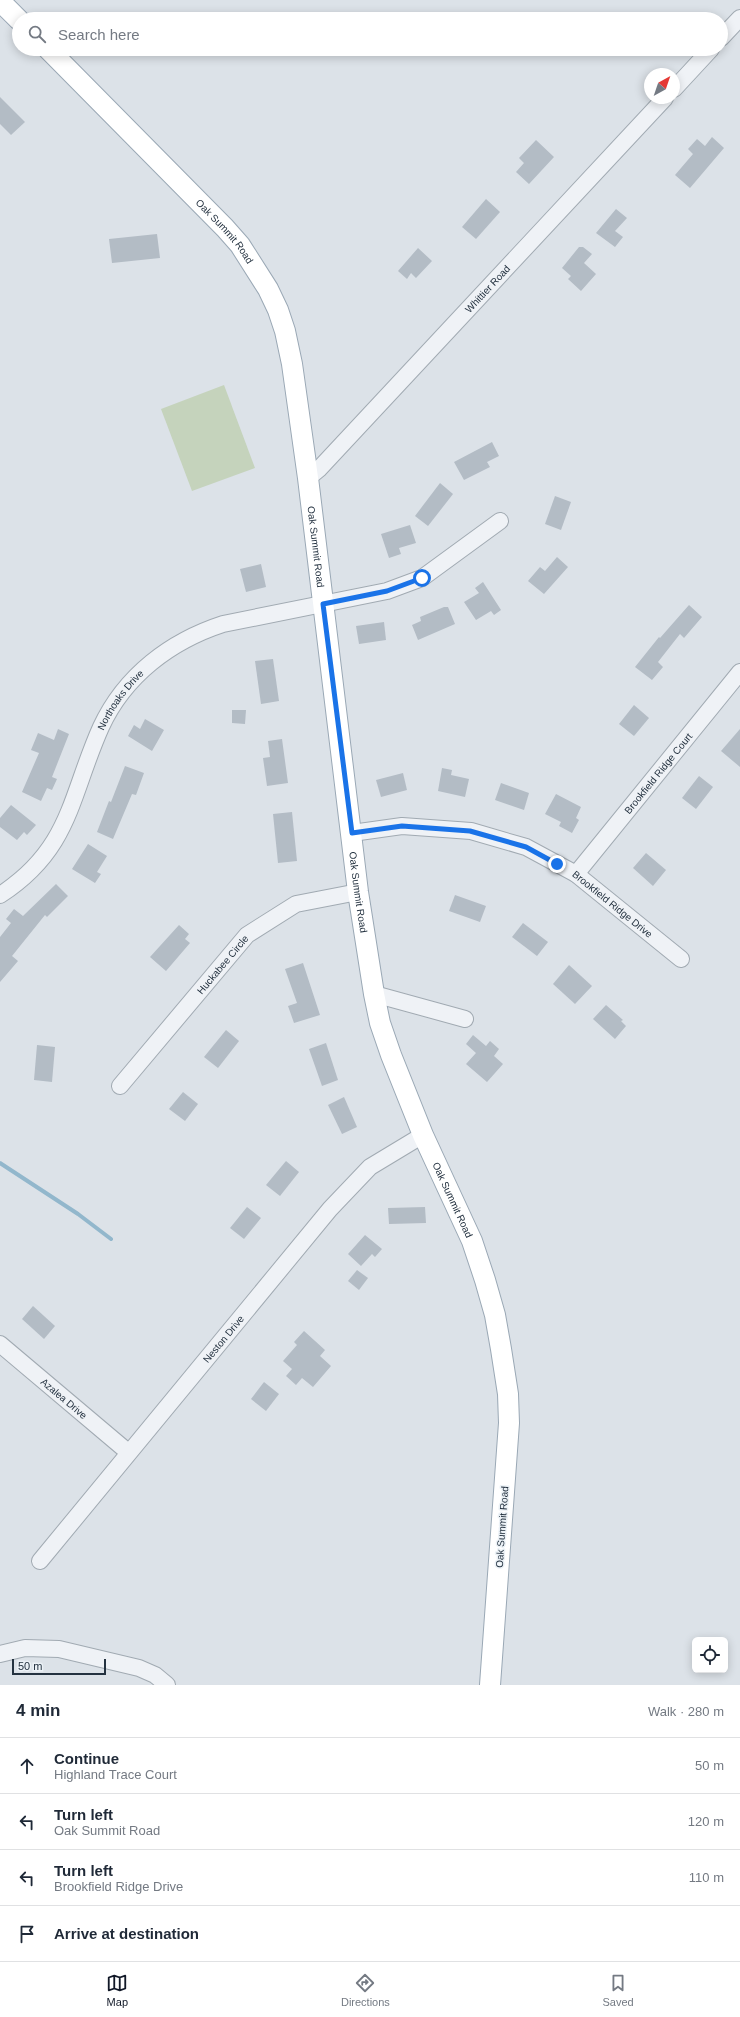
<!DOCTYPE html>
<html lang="en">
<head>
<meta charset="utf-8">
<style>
  :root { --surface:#fff; --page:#f2f2f3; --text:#1f2937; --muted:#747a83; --line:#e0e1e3; --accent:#111827 }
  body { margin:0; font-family:Helvetica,sans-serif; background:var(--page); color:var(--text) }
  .controls { position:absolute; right:12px; bottom:12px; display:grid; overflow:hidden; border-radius:6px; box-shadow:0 2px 10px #0003 }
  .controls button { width:36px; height:36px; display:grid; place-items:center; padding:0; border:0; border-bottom:1px solid var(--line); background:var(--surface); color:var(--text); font:20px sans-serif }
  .compass { position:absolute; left:644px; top:68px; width:36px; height:36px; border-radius:50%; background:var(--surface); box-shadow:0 2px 10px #0003; rotate:40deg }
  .scale { position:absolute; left:12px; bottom:10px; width:94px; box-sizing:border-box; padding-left:4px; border:2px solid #243240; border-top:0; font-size:11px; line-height:14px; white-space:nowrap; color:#243240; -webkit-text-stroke:3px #ebf1f6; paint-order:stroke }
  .stop { position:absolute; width:12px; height:12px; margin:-9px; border:3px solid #1a73e8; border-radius:50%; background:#fff }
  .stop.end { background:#1a73e8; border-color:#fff; box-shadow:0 1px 4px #0008 }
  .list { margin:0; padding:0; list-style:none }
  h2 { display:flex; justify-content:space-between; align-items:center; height:52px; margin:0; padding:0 16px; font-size:17px }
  h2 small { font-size:13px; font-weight:400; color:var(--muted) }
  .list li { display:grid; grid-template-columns:26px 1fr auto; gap:12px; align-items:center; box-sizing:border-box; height:56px; padding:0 16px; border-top:1px solid var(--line) }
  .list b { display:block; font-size:15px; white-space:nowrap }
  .list p { margin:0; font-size:13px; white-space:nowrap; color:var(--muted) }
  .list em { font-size:13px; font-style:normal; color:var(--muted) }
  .icon { flex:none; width:22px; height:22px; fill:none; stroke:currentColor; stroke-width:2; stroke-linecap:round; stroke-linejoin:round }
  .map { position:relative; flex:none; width:740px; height:1685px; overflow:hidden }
  .search { position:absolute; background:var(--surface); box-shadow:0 2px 10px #0003; left:12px; right:12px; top:12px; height:44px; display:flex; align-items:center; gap:10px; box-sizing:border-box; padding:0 14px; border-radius:22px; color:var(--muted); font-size:15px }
  .sheet { height:276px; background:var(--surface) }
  nav { display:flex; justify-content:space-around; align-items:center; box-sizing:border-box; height:56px; border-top:1px solid var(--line); background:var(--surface); font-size:11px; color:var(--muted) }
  nav a { display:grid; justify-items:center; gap:2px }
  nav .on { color:var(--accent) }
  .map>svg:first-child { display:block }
  .green { fill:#c5d3bc }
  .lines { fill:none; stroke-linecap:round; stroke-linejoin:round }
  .stream { stroke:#92b7cc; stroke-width:4 }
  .building { fill:#b3bcc5 }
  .minor-casing { stroke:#a1aab2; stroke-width:18 }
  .major-casing { stroke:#9aa8b5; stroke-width:22 }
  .minor { stroke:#eff2f6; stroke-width:16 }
  .major { stroke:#fff; stroke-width:20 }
  .route { stroke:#1a73e8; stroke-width:5 }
  .labels { text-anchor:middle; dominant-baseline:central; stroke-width:3; stroke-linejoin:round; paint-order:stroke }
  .street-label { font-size:10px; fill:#243240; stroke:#ebf1f6 }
</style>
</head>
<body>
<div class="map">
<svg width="740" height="1685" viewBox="0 0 740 1685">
  <rect width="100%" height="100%" fill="#dce2e8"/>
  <polygon class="green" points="224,385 255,468 192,491 161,409"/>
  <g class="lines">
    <polyline class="stream" points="0,1163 78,1214 111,1239"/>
  </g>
  <g class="building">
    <polygon points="0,97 25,122 11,135 0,124"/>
    <polygon points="712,137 724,148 690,188 675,175 693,154 688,149 697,139 705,146"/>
    <polygon points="536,140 554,157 529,184 516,172 524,163 519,158"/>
    <polygon points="486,199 500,212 476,239 462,227"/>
    <polygon points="616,209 627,218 615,231 623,237 615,247 596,233"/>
    <polygon points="157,234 160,258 112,263 109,239"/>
    <polygon points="579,247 583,247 592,254 584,263 596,274 581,291 568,279 571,276 562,268"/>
    <polygon points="418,248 432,261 416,278 411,273 407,279 398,271"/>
    <polygon points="492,442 499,456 487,462 490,467 464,480 454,462"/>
    <polygon points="440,483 453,494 428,526 415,516"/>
    <polygon points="555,496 571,502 561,530 545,524"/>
    <polygon points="410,525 416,543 399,548 401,554 389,558 381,534"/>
    <polygon points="557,557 568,567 544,594 528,581 540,567 545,571"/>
    <polygon points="261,564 266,587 246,592 240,569"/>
    <polygon points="483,582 501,610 494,615 491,611 476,620 464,602 479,593 475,588"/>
    <polygon points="689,605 702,617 684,638 680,634 658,662 663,667 652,680 635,667 659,637 660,638"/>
    <polygon points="444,607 448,607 455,624 418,640 412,625 421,621 420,617"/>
    <polygon points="384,622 386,640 359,644 356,626"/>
    <polygon points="273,659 279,701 261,704 255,661"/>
    <polygon points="634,705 649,718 634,736 619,724"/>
    <polygon points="232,710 246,710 245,724 232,723"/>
    <polygon points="145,719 164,730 152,751 128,736 134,725 140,729"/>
    <polygon points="58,729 69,734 52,777 57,779 52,790 47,788 41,801 22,792 39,753 31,750 38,733 54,740"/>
    <polygon points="740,729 740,767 721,751"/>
    <polygon points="282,739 288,783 267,786 263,758 270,757 268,741"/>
    <polygon points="125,766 144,773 136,795 132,794 113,839 97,832 109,801 111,802"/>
    <polygon points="442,768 452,770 451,775 469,779 465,797 438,791"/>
    <polygon points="403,773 407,790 381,797 376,780"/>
    <polygon points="699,776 713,787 696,809 682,798"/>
    <polygon points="501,783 529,793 524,810 495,800"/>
    <polygon points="556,794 581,807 576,818 579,820 572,833 559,826 561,822 545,814"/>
    <polygon points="11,805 36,825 27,835 24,832 17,840 0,827 0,818"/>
    <polygon points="292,812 297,861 278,863 273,814"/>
    <polygon points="88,844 107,856 97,872 101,874 95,883 72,869"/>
    <polygon points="646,853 666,870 653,886 633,868"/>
    <polygon points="56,884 68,896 47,917 45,915 12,956 18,961 0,982 0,937 11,923 6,919 14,909 23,916"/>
    <polygon points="455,895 486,906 480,922 449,911"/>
    <polygon points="523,923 548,942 537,956 512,937"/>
    <polygon points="179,925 189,934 185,939 190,943 166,971 150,957"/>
    <polygon points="303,963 320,1015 294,1023 288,1006 297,1003 285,969"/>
    <polygon points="569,965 592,986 575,1004 553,984"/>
    <polygon points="606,1005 623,1020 621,1021 626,1026 615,1039 593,1019"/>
    <polygon points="226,1030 239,1041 218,1068 204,1057"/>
    <polygon points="473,1035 486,1046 490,1041 499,1049 494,1056 503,1064 487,1082 466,1064 476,1053 466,1044"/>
    <polygon points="326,1043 338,1080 322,1086 309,1049"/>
    <polygon points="37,1045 55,1047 52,1082 34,1080"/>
    <polygon points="183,1092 198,1104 185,1121 169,1109"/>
    <polygon points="344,1097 357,1127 342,1134 328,1105"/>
    <polygon points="286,1161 299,1172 280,1196 266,1185"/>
    <polygon points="247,1207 261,1218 244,1239 230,1228"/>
    <polygon points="425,1207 426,1223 389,1224 388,1208"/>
    <polygon points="365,1235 382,1249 375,1257 372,1254 361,1266 348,1254"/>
    <polygon points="357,1270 368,1278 359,1290 348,1281"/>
    <polygon points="33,1306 55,1326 44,1339 22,1319"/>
    <polygon points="304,1331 325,1350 320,1356 331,1366 313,1387 302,1378 296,1385 286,1376 292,1369 283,1361 297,1345 294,1342"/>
    <polygon points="264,1382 279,1394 266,1411 251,1399"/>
  </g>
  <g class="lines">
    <defs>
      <g id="minor">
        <polyline points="721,38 740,18"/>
        <polyline points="674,89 711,49"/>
        <path id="s1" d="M308 478 319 469 665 98"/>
        <path id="s2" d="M352 833 402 826 471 831 526 847 576 874 681 959"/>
        <path id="s3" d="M576 874 740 672"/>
        <path id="s4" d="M0 895C71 849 70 796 101 727 125 675 171 641 223 624L387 591 422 578 500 521"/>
        <polyline points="374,994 465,1019"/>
        <path id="s5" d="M120 1086 247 935 296 904 358 892"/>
        <path id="s6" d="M0 1344 128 1452"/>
        <path id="s7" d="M40 1561 330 1209 370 1167 423 1135"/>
        <polyline points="0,1654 25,1648 59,1649 139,1668 155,1675 167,1685"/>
      </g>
      <g id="major">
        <polyline points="0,1 19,20"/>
        <path id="s8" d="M48 49 225 228 240 245 268 289 278 310 285 331 292 364 308 478 358 892 374 994 380 1023 391 1055 423 1135 472 1241 485 1280 495 1315 501 1349 508 1394 509 1423 490 1685"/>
      </g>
    </defs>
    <use href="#minor" class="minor-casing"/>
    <use href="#major" class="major-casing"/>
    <use href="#minor" class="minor"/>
    <use href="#major" class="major"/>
  </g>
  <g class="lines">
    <polyline class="route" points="422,578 387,591 323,604 352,833 402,826 470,831 526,847 557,864"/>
  </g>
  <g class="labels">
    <g class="street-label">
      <text stroke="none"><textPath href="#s8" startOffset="254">Oak Summit Road</textPath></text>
      <text stroke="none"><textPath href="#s1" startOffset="261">Whittier Road</textPath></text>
      <text stroke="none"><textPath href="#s8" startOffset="590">Oak Summit Road</textPath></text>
      <text stroke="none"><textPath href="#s4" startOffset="234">Northoaks Drive</textPath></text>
      <text stroke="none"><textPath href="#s3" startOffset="130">Brookfield Ridge Court</textPath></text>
      <text stroke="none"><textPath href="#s8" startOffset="938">Oak Summit Road</textPath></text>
      <text stroke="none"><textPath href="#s2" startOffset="281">Brookfield Ridge Drive</textPath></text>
      <text stroke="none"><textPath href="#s5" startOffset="159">Huckabee Circle</textPath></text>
      <text stroke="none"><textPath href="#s8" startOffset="1262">Oak Summit Road</textPath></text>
      <text stroke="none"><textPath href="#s7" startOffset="288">Neston Drive</textPath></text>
      <text stroke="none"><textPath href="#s6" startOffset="84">Azalea Drive</textPath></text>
      <text transform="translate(502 1527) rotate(-86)">Oak Summit Road</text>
    </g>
  </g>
</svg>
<div class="controls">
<button><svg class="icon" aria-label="locate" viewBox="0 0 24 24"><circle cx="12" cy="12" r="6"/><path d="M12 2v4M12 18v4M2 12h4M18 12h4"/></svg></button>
</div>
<svg class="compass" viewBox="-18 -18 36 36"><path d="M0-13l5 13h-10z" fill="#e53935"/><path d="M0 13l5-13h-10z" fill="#747a83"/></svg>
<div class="scale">50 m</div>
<div class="stop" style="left:422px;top:578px"></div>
<div class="stop end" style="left:557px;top:864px"></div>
<div class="search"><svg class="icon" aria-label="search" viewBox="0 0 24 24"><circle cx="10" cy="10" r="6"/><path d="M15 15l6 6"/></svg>Search here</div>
</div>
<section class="sheet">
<h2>4 min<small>Walk · 280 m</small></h2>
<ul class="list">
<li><svg class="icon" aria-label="ahead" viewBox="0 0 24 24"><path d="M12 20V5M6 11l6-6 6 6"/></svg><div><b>Continue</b><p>Highland Trace Court</p></div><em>50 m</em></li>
<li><svg class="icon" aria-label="left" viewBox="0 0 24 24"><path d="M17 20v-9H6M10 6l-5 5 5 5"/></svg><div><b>Turn left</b><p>Oak Summit Road</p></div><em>120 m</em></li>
<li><svg class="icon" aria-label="left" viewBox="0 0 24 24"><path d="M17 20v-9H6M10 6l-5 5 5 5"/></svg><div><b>Turn left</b><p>Brookfield Ridge Drive</p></div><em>110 m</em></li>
<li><svg class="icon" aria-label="arrive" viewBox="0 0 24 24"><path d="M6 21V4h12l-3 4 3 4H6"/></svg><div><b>Arrive at destination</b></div></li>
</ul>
</section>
<nav>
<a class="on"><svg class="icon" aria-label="map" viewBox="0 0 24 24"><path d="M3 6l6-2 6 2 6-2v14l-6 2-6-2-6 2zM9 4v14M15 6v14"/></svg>Map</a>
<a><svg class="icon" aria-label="directions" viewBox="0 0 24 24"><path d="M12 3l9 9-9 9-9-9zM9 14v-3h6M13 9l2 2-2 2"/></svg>Directions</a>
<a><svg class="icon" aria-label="saved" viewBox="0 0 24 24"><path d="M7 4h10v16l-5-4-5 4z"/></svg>Saved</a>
</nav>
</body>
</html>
